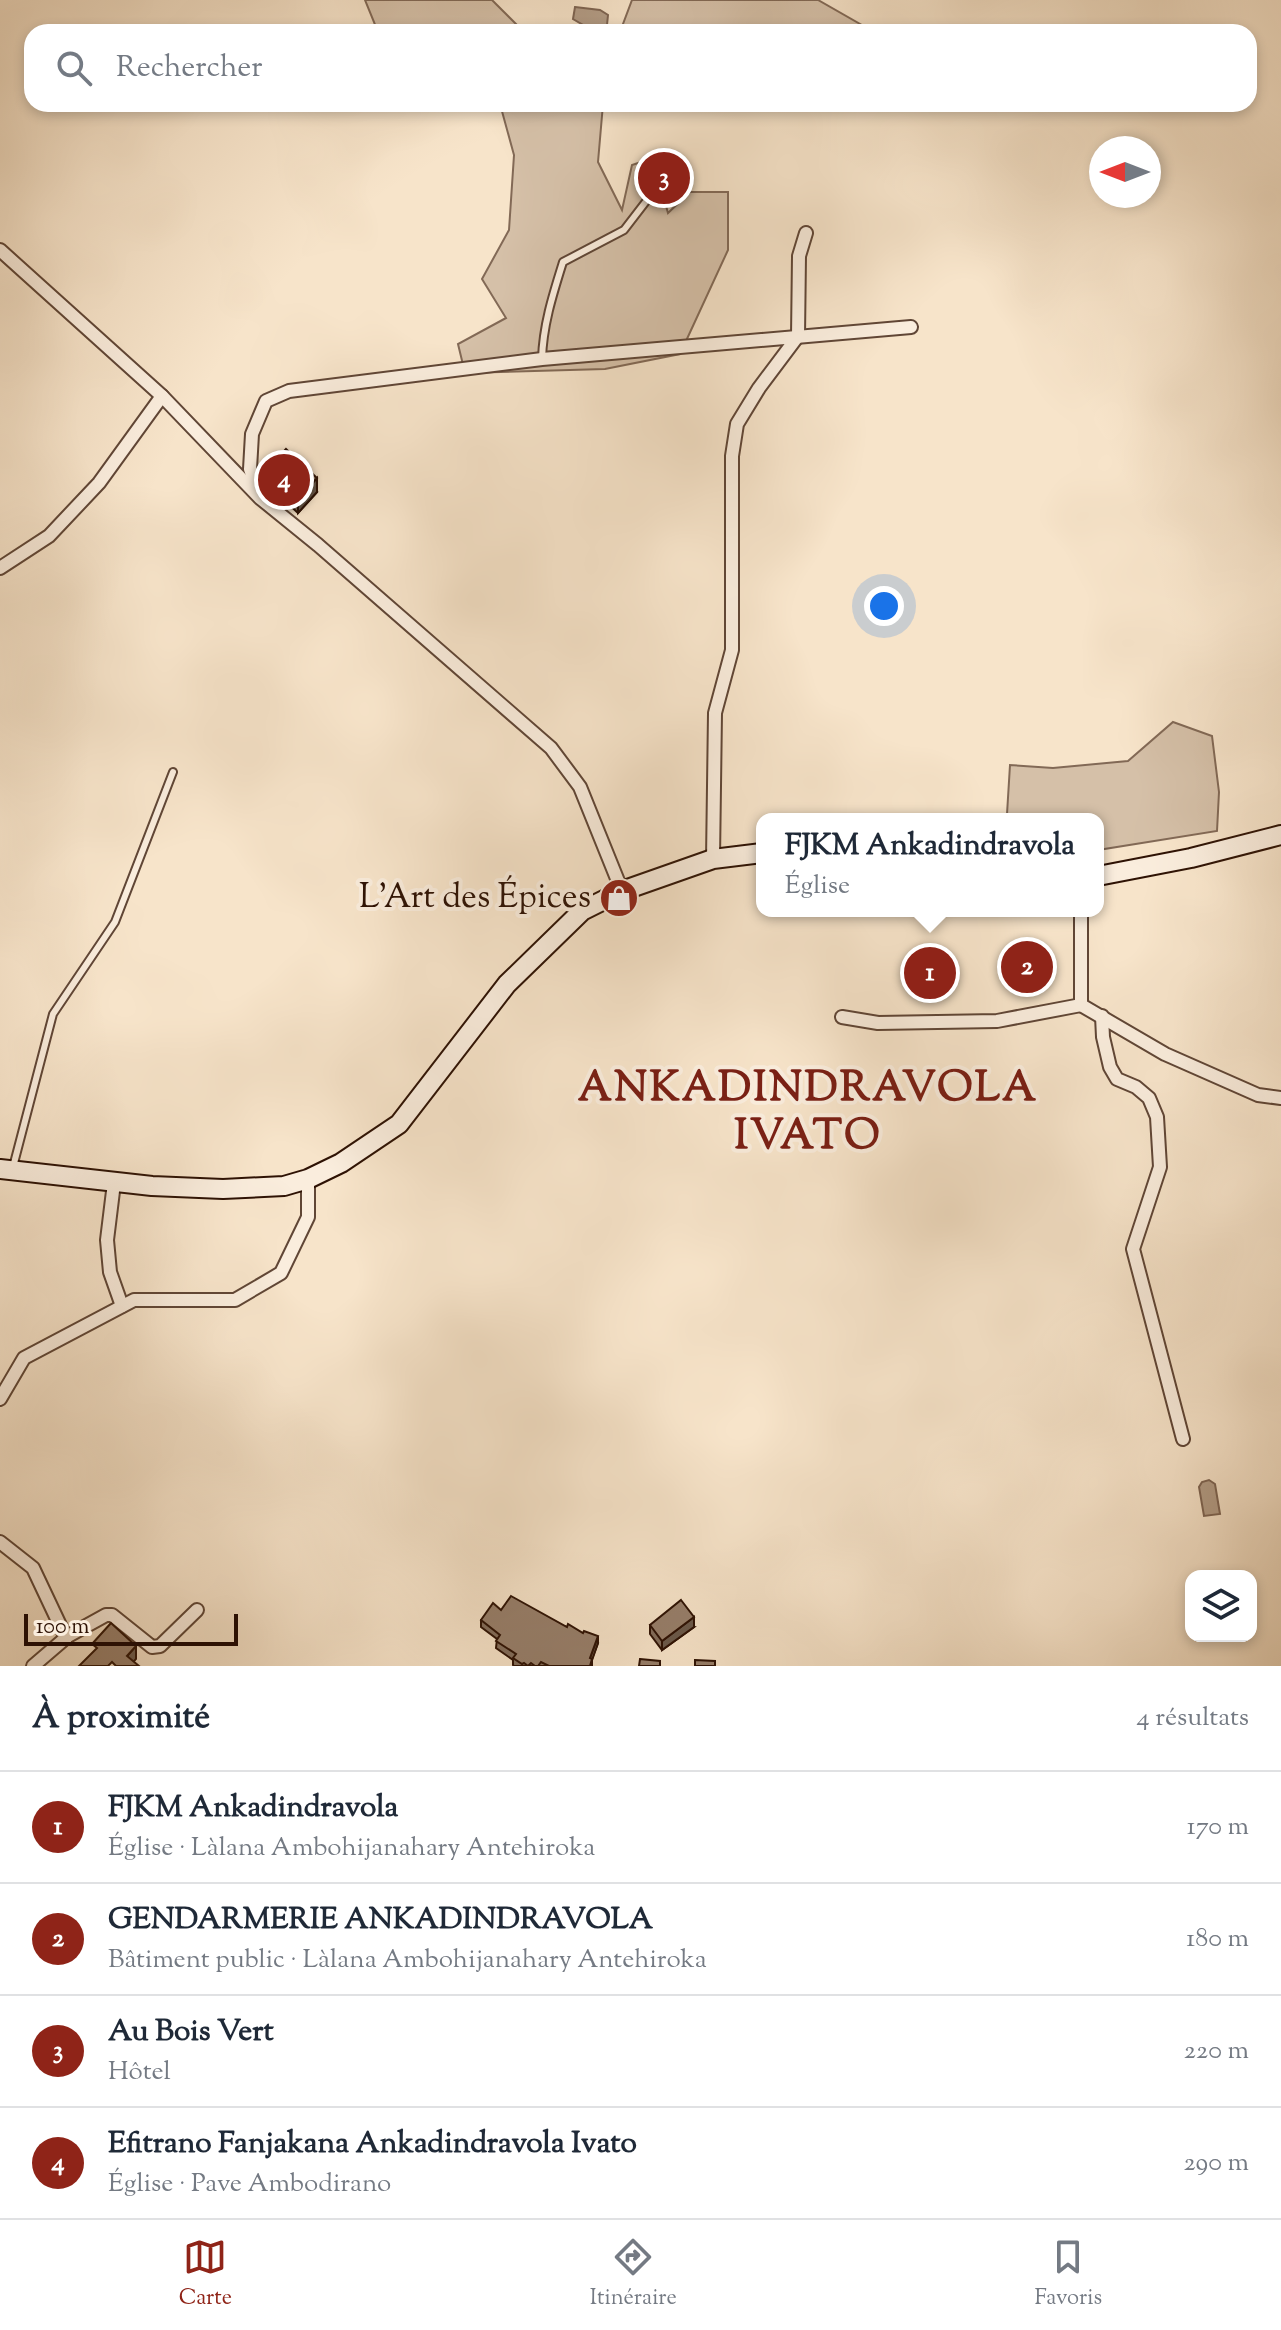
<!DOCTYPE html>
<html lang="fr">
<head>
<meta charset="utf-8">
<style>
  :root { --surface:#fff; --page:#f6f6f7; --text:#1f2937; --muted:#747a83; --line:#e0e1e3; --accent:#8f2418 }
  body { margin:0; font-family:"Sorts Mill Goudy",serif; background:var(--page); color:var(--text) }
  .controls { position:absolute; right:24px; bottom:24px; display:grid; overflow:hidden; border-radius:16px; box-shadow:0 4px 12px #0003 }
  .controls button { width:72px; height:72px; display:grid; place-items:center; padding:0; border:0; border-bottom:2px solid var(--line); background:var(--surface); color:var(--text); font:40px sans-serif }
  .compass { position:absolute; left:1089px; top:136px; width:72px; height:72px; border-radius:50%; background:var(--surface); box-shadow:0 4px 12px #0003; rotate:270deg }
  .scale { position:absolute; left:24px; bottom:20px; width:214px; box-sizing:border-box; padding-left:8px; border:4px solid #2e1204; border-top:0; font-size:22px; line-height:28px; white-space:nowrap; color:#2e1204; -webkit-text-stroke:6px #faeddd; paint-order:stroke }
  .you { position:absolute; left:884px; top:606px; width:28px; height:28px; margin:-20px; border:6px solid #fff; border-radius:50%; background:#1a73e8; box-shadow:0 0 0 12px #1a73e833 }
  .badge { display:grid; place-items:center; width:52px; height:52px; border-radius:50%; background:var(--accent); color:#fff; font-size:26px; font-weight:700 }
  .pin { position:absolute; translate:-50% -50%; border:4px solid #fff; box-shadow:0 2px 8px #0006 }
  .popup { position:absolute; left:756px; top:813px; width:348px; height:104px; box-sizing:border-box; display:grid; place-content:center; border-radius:16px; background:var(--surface); filter:drop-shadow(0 2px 6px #0005); font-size:26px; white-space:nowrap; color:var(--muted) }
  .popup b { font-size:30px; color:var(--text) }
  .popup::after { content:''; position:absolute; left:50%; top:100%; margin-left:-16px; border:16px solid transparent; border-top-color:var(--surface) }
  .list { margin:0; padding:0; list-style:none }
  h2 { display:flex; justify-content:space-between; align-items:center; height:104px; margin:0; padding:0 32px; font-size:34px }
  h2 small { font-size:26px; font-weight:400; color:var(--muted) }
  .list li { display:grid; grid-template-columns:52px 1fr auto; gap:24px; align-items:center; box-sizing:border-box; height:112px; padding:0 32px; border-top:2px solid var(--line) }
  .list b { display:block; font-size:30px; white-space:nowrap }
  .list p { margin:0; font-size:26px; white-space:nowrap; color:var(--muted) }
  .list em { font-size:26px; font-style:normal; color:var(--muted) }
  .icon { flex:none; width:44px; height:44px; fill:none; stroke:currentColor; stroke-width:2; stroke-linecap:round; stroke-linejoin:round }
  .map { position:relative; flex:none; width:1281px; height:1666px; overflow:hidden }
  .search { position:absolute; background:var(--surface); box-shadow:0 4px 12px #0003; left:24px; right:24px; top:24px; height:88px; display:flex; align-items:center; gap:20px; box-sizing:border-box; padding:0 28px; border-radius:24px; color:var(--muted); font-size:30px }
  .sheet { height:552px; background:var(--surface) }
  nav { display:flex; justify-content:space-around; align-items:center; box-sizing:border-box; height:112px; border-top:2px solid var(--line); background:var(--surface); font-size:22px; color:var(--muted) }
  nav a { display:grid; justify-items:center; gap:4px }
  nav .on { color:var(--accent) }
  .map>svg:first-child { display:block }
  .green { fill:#d5c0a8; stroke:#826956; stroke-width:2 }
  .water { fill:#b39d87; stroke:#7e6553; stroke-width:2 }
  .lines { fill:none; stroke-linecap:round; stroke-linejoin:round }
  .lane-casing { stroke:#604636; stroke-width:10 }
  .street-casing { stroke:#604636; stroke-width:16 }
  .secondary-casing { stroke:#2e1204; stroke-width:22 }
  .lane { stroke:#faeddd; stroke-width:6 }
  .street { stroke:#faeddd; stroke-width:12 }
  .secondary { stroke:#faeddd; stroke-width:18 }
  .wall { fill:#826d5c; stroke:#2e1204; stroke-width:2 }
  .shaded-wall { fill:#6a594b; stroke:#2e1204; stroke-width:2 }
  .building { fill:#977f6b; stroke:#2e1204; stroke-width:2 }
  .labels { text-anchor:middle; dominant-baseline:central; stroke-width:8; stroke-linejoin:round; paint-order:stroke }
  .poi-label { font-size:34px; fill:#2e1204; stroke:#faeddd; text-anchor:end }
  .district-label { font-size:42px; font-weight:bold; letter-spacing:2px; fill:#7a1f14; stroke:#faeddd }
</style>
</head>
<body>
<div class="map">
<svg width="1281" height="1666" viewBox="0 0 1281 1666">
  <rect width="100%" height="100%" fill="#f7e4ca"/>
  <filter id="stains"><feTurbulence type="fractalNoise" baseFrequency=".0025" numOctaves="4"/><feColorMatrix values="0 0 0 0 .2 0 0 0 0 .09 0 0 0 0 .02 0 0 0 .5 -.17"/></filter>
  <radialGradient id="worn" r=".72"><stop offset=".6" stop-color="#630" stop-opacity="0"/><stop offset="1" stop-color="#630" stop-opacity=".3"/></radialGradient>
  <g class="green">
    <polygon points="365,0 492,0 524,32 378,32"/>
    <polygon points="632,0 818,0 874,32 620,32"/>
    <polygon points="500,104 603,104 598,162 622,210 632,165 653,158 668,213 690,192 728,192 728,250 680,354 605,369 465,373 458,344 506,318 482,279 509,230 514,155"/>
    <polygon points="1173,722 1212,736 1219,792 1217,831 1098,850 1098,819 1023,819 1007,814 1010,765 1053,768 1128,761"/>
  </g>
  <g class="water">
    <polygon points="575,7 600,10 608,15 607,25 600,29 585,26 573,19"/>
    <polygon points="1209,1480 1215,1484 1220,1514 1204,1516 1199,1487 1202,1482"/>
  </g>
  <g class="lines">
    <defs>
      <g id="lane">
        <path d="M542 359C543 325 553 294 563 262L624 230 664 178"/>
        <polyline points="13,1167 53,1014 115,922 173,772"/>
      </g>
      <g id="street">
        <polyline points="0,250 162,396 260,498 318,545 551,748 580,787 622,891"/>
        <polyline points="259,495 250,469 252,434 266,401 289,391 542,359 911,327"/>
        <polyline points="0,568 49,536 99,483 162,396"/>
        <polyline points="713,859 715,713 732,650 732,456 737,424 759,388 798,336 799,256 806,233"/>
        <polyline points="1081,911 1081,1005 1165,1054 1258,1095 1281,1098"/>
        <polyline points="1102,1016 1103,1037 1110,1067 1117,1079 1136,1087 1149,1098 1157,1117 1160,1167 1133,1249 1183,1439"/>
        <polyline points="842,1017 878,1023 997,1021 1081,1005"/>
        <polyline points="114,1183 107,1240 110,1272 122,1306"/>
        <polyline points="0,1399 24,1358 134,1300 235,1300 281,1273 308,1217 308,1179"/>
        <polyline points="0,1542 33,1568 66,1638"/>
        <polyline points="33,1666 68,1636 106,1615 112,1615 152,1647 160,1646 197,1610"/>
      </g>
      <g id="secondary">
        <polyline points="1098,876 1191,858 1281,835"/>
        <polyline points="0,1169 152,1186 223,1189 284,1186 308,1179 341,1163 399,1124 507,984 582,911 622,891 713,859 762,853"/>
      </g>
    </defs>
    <use href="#lane" class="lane-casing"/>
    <use href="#street" class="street-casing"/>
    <use href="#secondary" class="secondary-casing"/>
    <use href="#lane" class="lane"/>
    <use href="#street" class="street"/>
    <use href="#secondary" class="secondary"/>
  </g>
  <g class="wall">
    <polygon points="267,470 317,492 298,513 267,484"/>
    <polygon points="501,1610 567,1627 598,1643 592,1659 592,1666 514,1666 513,1665 513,1660 496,1648 497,1639 481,1627 481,1620"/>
    <polygon points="650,1625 694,1627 662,1650 650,1634"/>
  </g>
  <g class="shaded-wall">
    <polygon points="317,478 317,492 298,513 298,499"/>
    <polygon points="694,1617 694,1627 662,1650 662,1641"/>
    <polygon points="598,1636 598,1643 590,1666 590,1658"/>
    <polygon points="136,1646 136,1659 130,1666 127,1656"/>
  </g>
  <g class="building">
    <polygon points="286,449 317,478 298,499 267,470"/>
    <polygon points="511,1596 567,1627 568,1624 583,1633 584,1631 598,1636 590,1658 592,1659 590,1666 549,1666 541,1662 538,1666 535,1666 531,1663 528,1666 524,1663 522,1664 513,1658 516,1654 496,1641 500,1635 481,1620 493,1603 501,1610"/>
    <polygon points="681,1600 694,1617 662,1641 650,1625"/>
    <polygon points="111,1623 136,1646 127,1656 139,1666 116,1666 112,1662 108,1666 79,1666 97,1648 92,1644"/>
    <polygon points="640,1659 660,1661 660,1666 639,1666"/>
    <polygon points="695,1660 715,1661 715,1666 695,1666"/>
  </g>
  <defs>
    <symbol id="shop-disc" viewBox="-11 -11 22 22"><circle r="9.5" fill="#8f2418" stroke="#faeddd"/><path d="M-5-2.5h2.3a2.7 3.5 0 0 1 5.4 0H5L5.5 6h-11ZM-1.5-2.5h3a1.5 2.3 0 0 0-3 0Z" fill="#fff"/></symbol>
  </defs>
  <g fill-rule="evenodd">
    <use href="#shop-disc" x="597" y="876" width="44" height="44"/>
  </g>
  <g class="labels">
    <g class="poi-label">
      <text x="591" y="898">L'Art des Épices</text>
    </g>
    <g class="district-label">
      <text x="808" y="1090">ANKADINDRAVOLA<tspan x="808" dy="48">IVATO</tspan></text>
    </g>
  </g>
  <rect width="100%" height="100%" filter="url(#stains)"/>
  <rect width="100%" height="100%" fill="url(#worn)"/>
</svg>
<div class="controls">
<button><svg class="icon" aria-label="layers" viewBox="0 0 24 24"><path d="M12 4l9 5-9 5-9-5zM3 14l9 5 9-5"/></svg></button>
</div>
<svg class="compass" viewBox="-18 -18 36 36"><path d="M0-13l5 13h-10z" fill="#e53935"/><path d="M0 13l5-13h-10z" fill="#747a83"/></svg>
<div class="scale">100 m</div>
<div class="you"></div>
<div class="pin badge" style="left:930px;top:973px">1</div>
<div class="popup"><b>FJKM Ankadindravola</b>Église</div>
<div class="pin badge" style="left:1027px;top:967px">2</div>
<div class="pin badge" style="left:664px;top:178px">3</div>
<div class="pin badge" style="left:284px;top:480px">4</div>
<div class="search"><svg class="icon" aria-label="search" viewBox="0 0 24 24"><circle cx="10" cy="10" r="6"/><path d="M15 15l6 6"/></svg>Rechercher</div>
</div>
<section class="sheet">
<h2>À proximité<small>4 résultats</small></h2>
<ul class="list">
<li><span class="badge">1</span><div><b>FJKM Ankadindravola</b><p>Église · Làlana Ambohijanahary Antehiroka</p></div><em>170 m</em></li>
<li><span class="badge">2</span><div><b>GENDARMERIE ANKADINDRAVOLA</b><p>Bâtiment public · Làlana Ambohijanahary Antehiroka</p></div><em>180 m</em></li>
<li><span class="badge">3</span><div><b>Au Bois Vert</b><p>Hôtel</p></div><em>220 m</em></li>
<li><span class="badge">4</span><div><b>Efitrano Fanjakana Ankadindravola Ivato</b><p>Église · Pave Ambodirano</p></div><em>290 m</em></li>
</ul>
</section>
<nav>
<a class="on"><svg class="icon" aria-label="map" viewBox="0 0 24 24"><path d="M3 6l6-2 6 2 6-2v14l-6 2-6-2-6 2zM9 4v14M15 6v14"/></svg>Carte</a>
<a><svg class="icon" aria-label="directions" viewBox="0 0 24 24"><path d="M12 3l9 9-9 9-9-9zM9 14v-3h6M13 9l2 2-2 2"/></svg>Itinéraire</a>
<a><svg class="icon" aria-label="saved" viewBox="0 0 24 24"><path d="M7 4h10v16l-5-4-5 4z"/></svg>Favoris</a>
</nav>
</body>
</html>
